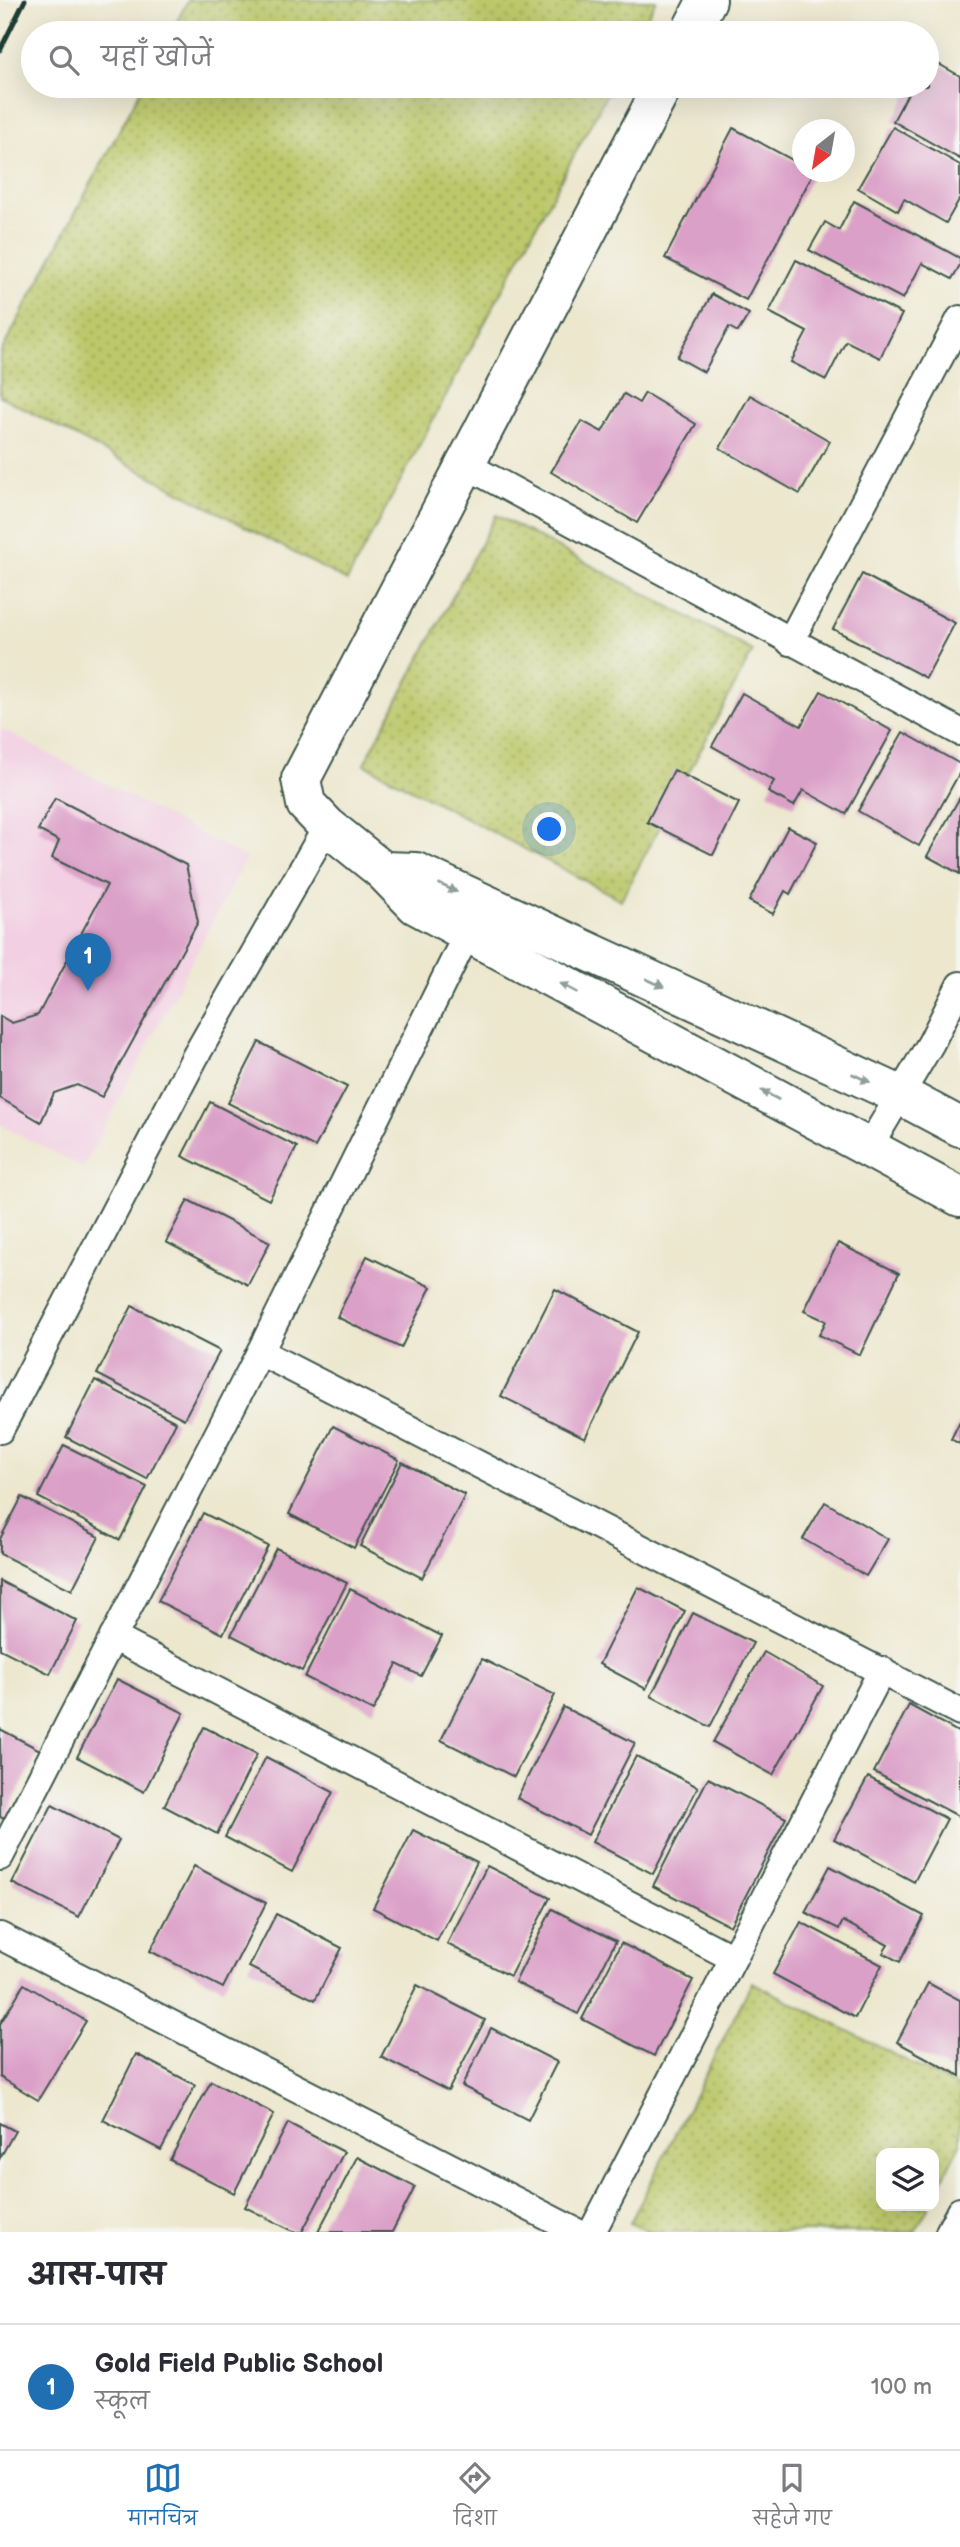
<!DOCTYPE html>
<html lang="hi">
<head>
<meta charset="utf-8">
<style>
  :root { --surface:#fff; --page:#f2f2f3; --text:#2b2b33; --muted:#7c7c81; --line:#e1e1e2; --accent:#1f6fb2 }
  body { margin:0; font-family:"Balsamiq Sans","Playpen Sans Deva",sans-serif; background:var(--page); color:var(--text) }
  .controls { position:absolute; right:21px; bottom:21px; display:grid; overflow:hidden; border-radius:14px; box-shadow:0 7px 28px #0002 }
  .controls button { width:63px; height:63px; display:grid; place-items:center; padding:0; border:0; border-bottom:2px solid var(--line); background:var(--surface); color:var(--text); font:35px sans-serif }
  .compass { position:absolute; left:792px; top:119px; width:63px; height:63px; border-radius:50%; background:var(--surface); box-shadow:0 7px 28px #0002; rotate:211deg }
  .you { position:absolute; left:550px; top:830px; width:24px; height:24px; margin:-18px; border:5px solid #fff; border-radius:50%; background:#1a73e8; box-shadow:0 0 0 10px #1a73e833 }
  .badge { display:grid; place-items:center; width:46px; height:46px; border-radius:50%; background:var(--accent); color:#fff; font-size:23px; font-weight:700 }
  .pin { position:absolute; translate:-50% -58px; filter:drop-shadow(0 2px 4px #0008) }
  .pin::after { content:''; position:absolute; top:37px; width:24px; height:21px; background:inherit; clip-path:polygon(0 0,100% 0,50% 100%) }
  .list { margin:0; padding:0; list-style:none }
  h2 { display:flex; justify-content:space-between; align-items:center; height:91px; margin:0; padding:0 28px; font-size:30px }
  h2 small { font-size:23px; font-weight:400; color:var(--muted) }
  .list li { display:grid; grid-template-columns:46px 1fr auto; gap:21px; align-items:center; box-sizing:border-box; height:126px; padding:0 28px; border-top:2px solid var(--line) }
  .list b { display:block; font-size:26px; white-space:nowrap }
  .list p { margin:0; font-size:23px; white-space:nowrap; color:var(--muted) }
  .list em { font-size:23px; font-style:normal; color:var(--muted) }
  .icon { flex:none; width:38px; height:38px; fill:none; stroke:currentColor; stroke-width:2; stroke-linecap:round; stroke-linejoin:round }
  .map { position:relative; flex:none; width:960px; height:2232px; overflow:hidden }
  .search { position:absolute; background:var(--surface); box-shadow:0 7px 28px #0002; left:21px; right:21px; top:21px; height:77px; display:flex; align-items:center; gap:18px; box-sizing:border-box; padding:0 24px; border-radius:38px; color:var(--muted); font-size:26px }
  .sheet { height:217px; background:var(--surface) }
  nav { display:flex; justify-content:space-around; align-items:center; box-sizing:border-box; height:98px; border-top:2px solid var(--line); background:var(--surface); font-size:19px; color:var(--muted) }
  nav a { display:grid; justify-items:center; gap:4px }
  nav .on { color:var(--accent) }
  .map>svg:first-child { display:block }
  .built { fill:#f2cfe2 }
  .park { fill:url(#park-dots); stroke:#6e824f; stroke-width:2 }
  .building { fill:#dba0c8 }
  .lines { fill:none; stroke-linecap:round; stroke-linejoin:round }
  .street-casing { stroke:#3e564b; stroke-width:30 }
  .secondary-casing { stroke:#3e564b; stroke-width:42 }
  .street { stroke:#fff; stroke-width:26 }
  .secondary { stroke:#fff; stroke-width:38 }
  .rail { stroke:#1f3d34; stroke-width:5 }
  .oneway { fill:#8f9e9a }
</style>
</head>
<body>
<div class="map">
<svg width="960" height="2232" viewBox="0 0 960 2232">
  <defs>
    <pattern id="park-dots" width="8" height="8" patternUnits="userSpaceOnUse" patternTransform="scale(1.75)"><rect width="8" height="8" fill="#bcc86a"/><path d="M2 2h.1M6 6h.1" fill="none" stroke="#98a458" stroke-width="1.8" stroke-linecap="round"/></pattern>
  </defs>
  <rect width="100%" height="100%" fill="#f6f6f2"/>
  <filter id="ink" filterUnits="userSpaceOnUse"><feTurbulence type="fractalNoise" baseFrequency=".0143" numOctaves="2"/><feDisplacementMap in="SourceGraphic" scale="14" xChannelSelector="R" yChannelSelector="G"/><feConvolveMatrix kernelMatrix="1 2 1 2 8 2 1 2 1" color-interpolation-filters="sRGB"/></filter>
  <filter id="wash" filterUnits="userSpaceOnUse"><feTurbulence type="fractalNoise" baseFrequency=".00686" numOctaves="4" result="noise"/><feDisplacementMap in="SourceGraphic" scale="28" xChannelSelector="R" yChannelSelector="G"/><feGaussianBlur stdDeviation="1.57" result="paint"/><feColorMatrix in="noise" values="0 0 0 0 0 0 0 0 0 0 0 0 0 0 0 0 0 1.4 0 .05"/><feComposite in="paint" operator="in"/></filter>
  <g filter="url(#wash)">
    <rect width="100%" height="100%" fill="#ece7cd"/>
    <polygon class="built" points="0,728 246,858 83,1168 0,1124"/>
    <g class="park">
      <polygon points="188,0 656,0 639,33 171,33"/>
      <polygon points="143,86 611,86 347,581 0,396 0,354"/>
      <polygon points="496,515 753,651 621,900 364,764"/>
      <polygon points="752,1982 960,2088 960,2144 934,2196 934,2153 881,2153 881,2206 929,2206 915,2232 649,2232 630,2223"/>
    </g>
    <g id="blocks">
      <g class="building">
        <polygon points="928,58 960,76 960,159 893,121 912,86 927,86"/>
        <polygon points="893,127 960,165 960,198 946,223 904,199 898,211 858,188"/>
        <polygon points="733,128 802,165 802,172 814,172 746,300 665,258"/>
        <polygon points="854,201 960,258 960,265 952,279 922,263 903,299 809,250 825,222 839,230"/>
        <polygon points="796,260 902,314 880,358 846,341 826,380 791,362 807,332 769,312"/>
        <polygon points="712,294 749,314 738,332 729,327 704,372 677,357"/>
        <polygon points="645,393 696,424 637,523 551,472 582,421 602,432 624,394 639,403"/>
        <polygon points="750,395 830,441 800,494 720,448"/>
        <polygon points="862,574 955,623 926,678 833,629"/>
        <polygon points="821,691 892,731 846,814 803,790 794,806 768,792 774,781 712,746 742,693 801,726"/>
        <polygon points="903,732 960,764 960,772 919,846 858,811"/>
        <polygon points="674,770 739,803 713,855 647,822"/>
        <polygon points="960,797 960,874 927,856"/>
        <polygon points="55,798 186,865 198,922 102,1097 77,1085 54,1093 41,1122 0,1098 0,1016 12,1023 38,1015 107,885 52,858 59,841 38,830"/>
        <polygon points="788,827 817,842 790,894 785,891 773,914 749,901"/>
        <polygon points="259,1042 347,1087 315,1147 228,1103"/>
        <polygon points="210,1102 297,1147 269,1200 182,1156"/>
        <polygon points="188,1200 270,1242 248,1285 166,1242"/>
        <polygon points="838,1243 899,1273 860,1355 819,1335 826,1321 804,1311"/>
        <polygon points="367,1256 431,1287 401,1348 337,1317"/>
        <polygon points="555,1289 638,1332 585,1438 501,1396"/>
        <polygon points="132,1306 220,1351 184,1419 97,1374"/>
        <polygon points="95,1380 176,1422 147,1479 66,1437"/>
        <polygon points="960,1421 960,1444 951,1439"/>
        <polygon points="333,1426 399,1460 354,1548 289,1514"/>
        <polygon points="64,1445 147,1487 120,1540 38,1497"/>
        <polygon points="402,1462 465,1495 422,1578 360,1546"/>
        <polygon points="22,1497 99,1537 72,1590 0,1554 0,1539"/>
        <polygon points="825,1502 888,1539 866,1576 803,1539"/>
        <polygon points="203,1513 268,1546 223,1634 158,1601"/>
        <polygon points="276,1548 347,1583 302,1671 231,1635"/>
        <polygon points="0,1581 77,1621 50,1674 0,1649"/>
        <polygon points="638,1587 685,1611 646,1689 599,1664"/>
        <polygon points="350,1589 442,1636 421,1676 397,1664 373,1711 305,1677"/>
        <polygon points="693,1613 753,1643 710,1727 651,1696"/>
        <polygon points="764,1652 823,1686 773,1775 713,1742"/>
        <polygon points="482,1659 555,1695 514,1777 441,1740"/>
        <polygon points="117,1679 184,1713 144,1792 77,1757"/>
        <polygon points="909,1705 960,1733 960,1817 874,1772"/>
        <polygon points="563,1707 635,1743 588,1835 517,1798"/>
        <polygon points="204,1727 257,1754 217,1834 164,1806"/>
        <polygon points="0,1729 40,1750 4,1819 0,1817"/>
        <polygon points="636,1756 698,1787 653,1874 592,1842"/>
        <polygon points="266,1757 333,1792 292,1872 225,1837"/>
        <polygon points="868,1777 947,1819 914,1882 834,1839"/>
        <polygon points="708,1778 786,1818 730,1926 653,1886"/>
        <polygon points="52,1805 119,1840 79,1917 12,1883"/>
        <polygon points="413,1830 477,1862 437,1941 373,1908"/>
        <polygon points="194,1866 266,1903 223,1988 150,1951"/>
        <polygon points="487,1866 550,1898 510,1976 447,1944"/>
        <polygon points="830,1866 924,1916 900,1962 883,1953 888,1945 843,1921 839,1929 805,1912"/>
        <polygon points="552,1909 616,1941 578,2014 515,1982"/>
        <polygon points="276,1914 342,1948 315,2000 249,1967"/>
        <polygon points="801,1922 882,1965 855,2018 773,1974"/>
        <polygon points="621,1943 693,1980 654,2056 582,2019"/>
        <polygon points="928,1983 960,2000 960,2076 897,2042"/>
        <polygon points="24,1984 86,2021 38,2100 0,2077 0,2024"/>
        <polygon points="417,1985 485,2020 448,2091 381,2057"/>
        <polygon points="491,2028 557,2062 528,2120 462,2086"/>
        <polygon points="136,2054 195,2085 161,2150 103,2120"/>
        <polygon points="211,2081 274,2114 234,2193 170,2160"/>
        <polygon points="0,2123 15,2131 0,2158"/>
        <polygon points="288,2123 344,2152 302,2232 295,2232 245,2207"/>
        <polygon points="357,2157 415,2187 392,2232 318,2232"/>
      </g>
    </g>
  </g>
  <g filter="url(#ink)">
    <use href="#blocks" fill-opacity="0" stroke="#3e564b" stroke-width="2"/>
    <g class="lines">
      <defs>
        <g id="street">
          <polyline points="466,465 960,732"/>
          <polyline points="790,642 960,319"/>
          <polyline points="869,1147 931,1043 960,985"/>
          <polyline points="260,1352 960,1712"/>
          <polyline points="0,1430 195,1057 327,826"/>
          <polyline points="113,1637 733,1958"/>
          <polyline points="0,1857 260,1352 467,934 477,920"/>
          <polyline points="0,1936 577,2232"/>
          <polyline points="592,2232 882,1670"/>
          <polyline points="949,2232 960,2211"/>
        </g>
        <g id="secondary">
          <polyline points="690,33 707,0"/>
          <polyline points="663,86 301,779 306,804 327,826 383,871 416,905 960,1197"/>
          <polyline points="383,871 416,872 900,1095 960,1127"/>
        </g>
      </defs>
      <use href="#street" class="street-casing"/>
      <use href="#secondary" class="secondary-casing"/>
      <use href="#street" class="street"/>
      <use href="#secondary" class="secondary"/>
      <polyline class="rail" points="0,50 25,0"/>
    </g>
    <defs><path id="oneway-solid" d="M-6-.8H1V-3.2L6.5 0L1 3.2V.8H-6Z" transform="scale(1.75)"/></defs>
    <g class="oneway">
      <use href="#oneway-solid" transform="translate(448 888) rotate(25)"/>
      <use href="#oneway-solid" transform="translate(655 983) rotate(25)"/>
      <use href="#oneway-solid" transform="translate(569 988) rotate(-152)"/>
      <use href="#oneway-solid" transform="translate(861 1078) rotate(25)"/>
      <use href="#oneway-solid" transform="translate(770 1095) rotate(-152)"/>
    </g>
  </g>
</svg>
<div class="controls">
<button><svg class="icon" aria-label="layers" viewBox="0 0 24 24"><path d="M12 4l9 5-9 5-9-5zM3 14l9 5 9-5"/></svg></button>
</div>
<svg class="compass" viewBox="-18 -18 36 36"><path d="M0-13l5 13h-10z" fill="#e53935"/><path d="M0 13l5-13h-10z" fill="#7c7c81"/></svg>
<div class="you"></div>
<div class="pin badge" style="left:88px;top:991px">1</div>
<div class="search"><svg class="icon" aria-label="search" viewBox="0 0 24 24"><circle cx="10" cy="10" r="6"/><path d="M15 15l6 6"/></svg>यहाँ खोजें</div>
</div>
<section class="sheet">
<h2>आस-पास<small></small></h2>
<ul class="list">
<li><span class="badge">1</span><div><b>Gold Field Public School</b><p>स्कूल</p></div><em>100 m</em></li>
</ul>
</section>
<nav>
<a class="on"><svg class="icon" aria-label="map" viewBox="0 0 24 24"><path d="M3 6l6-2 6 2 6-2v14l-6 2-6-2-6 2zM9 4v14M15 6v14"/></svg>मानचित्र</a>
<a><svg class="icon" aria-label="directions" viewBox="0 0 24 24"><path d="M12 3l9 9-9 9-9-9zM9 14v-3h6M13 9l2 2-2 2"/></svg>दिशा</a>
<a><svg class="icon" aria-label="saved" viewBox="0 0 24 24"><path d="M7 4h10v16l-5-4-5 4z"/></svg>सहेजे गए</a>
</nav>
</body>
</html>
